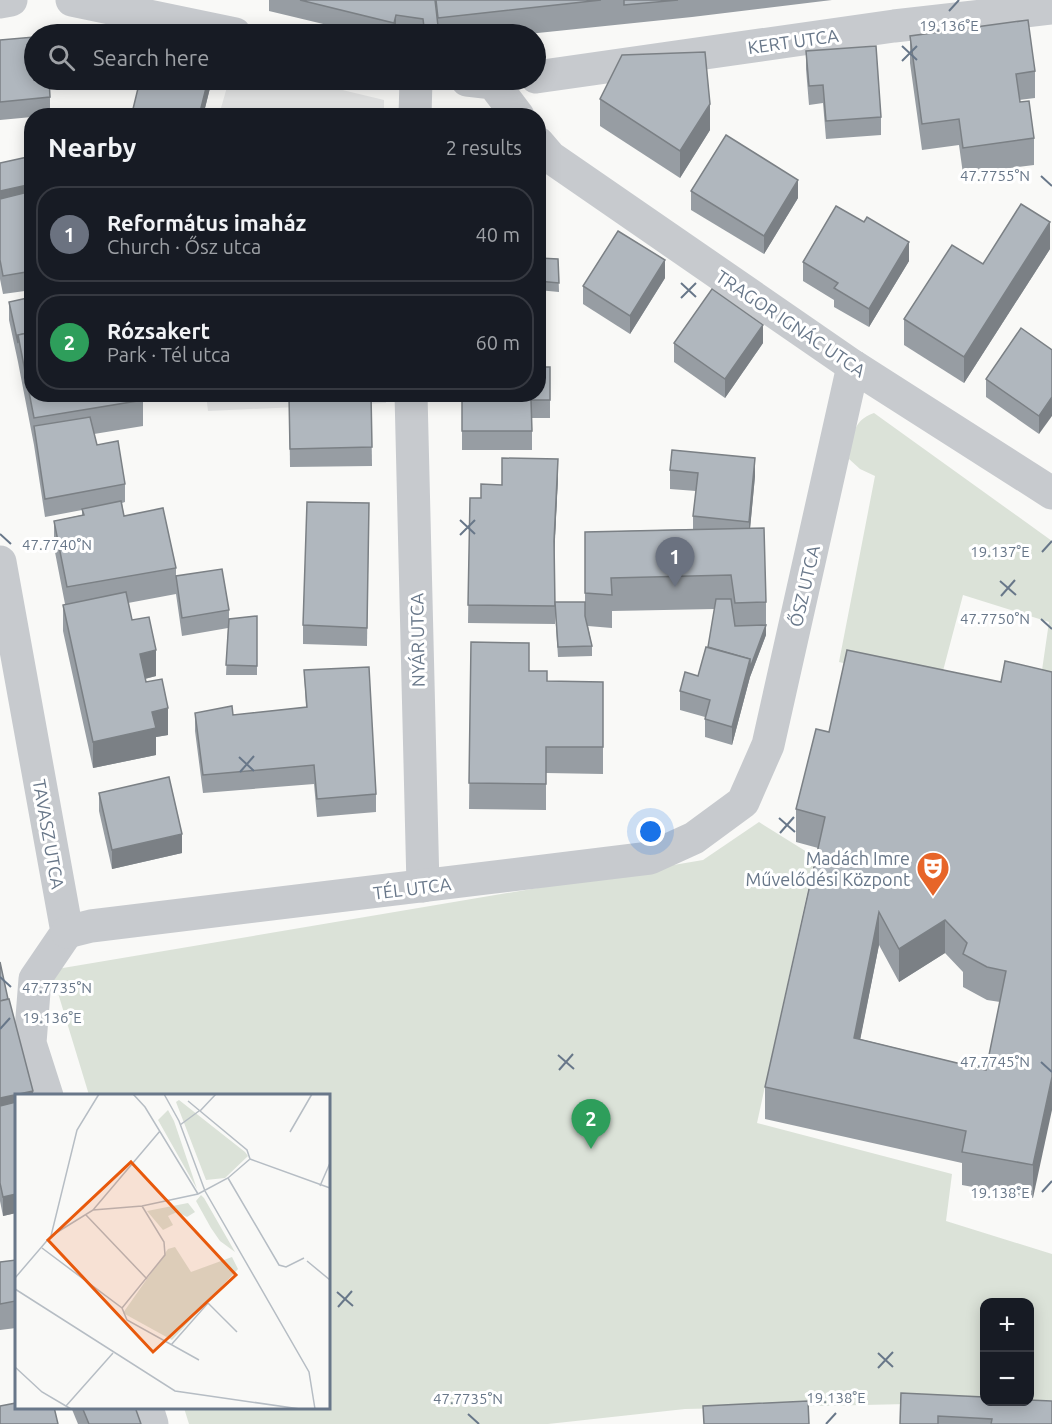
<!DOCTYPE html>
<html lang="en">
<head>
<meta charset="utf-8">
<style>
  :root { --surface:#171b24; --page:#20242c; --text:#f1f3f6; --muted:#9ea1a6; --line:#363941; --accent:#0b8043 }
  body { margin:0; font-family:Ubuntu,sans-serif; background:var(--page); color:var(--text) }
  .controls { position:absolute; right:18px; bottom:18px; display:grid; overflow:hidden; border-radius:12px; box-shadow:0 3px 15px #0003 }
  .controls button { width:54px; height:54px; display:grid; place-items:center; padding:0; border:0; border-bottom:2px solid var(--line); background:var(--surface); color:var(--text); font:30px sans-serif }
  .you { position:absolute; left:651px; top:832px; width:21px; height:21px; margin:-15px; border:4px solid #fff; border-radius:50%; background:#1a73e8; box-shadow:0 0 0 9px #1a73e833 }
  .badge { display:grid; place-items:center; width:39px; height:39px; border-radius:50%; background:var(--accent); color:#fff; font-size:20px; font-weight:700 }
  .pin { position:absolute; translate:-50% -50px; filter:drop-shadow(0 2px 3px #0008) }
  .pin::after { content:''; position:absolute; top:32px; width:21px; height:18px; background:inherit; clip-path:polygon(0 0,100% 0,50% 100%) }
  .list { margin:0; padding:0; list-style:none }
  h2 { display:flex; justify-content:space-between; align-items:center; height:78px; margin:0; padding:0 24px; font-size:26px }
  h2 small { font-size:20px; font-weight:400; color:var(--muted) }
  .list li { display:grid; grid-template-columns:39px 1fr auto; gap:18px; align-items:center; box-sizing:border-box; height:96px; margin:0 12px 12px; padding:0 12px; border:2px solid var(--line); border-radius:24px }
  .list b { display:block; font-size:22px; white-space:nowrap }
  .list p { margin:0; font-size:20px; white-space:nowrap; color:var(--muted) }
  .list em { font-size:20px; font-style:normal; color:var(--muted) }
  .icon { flex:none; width:33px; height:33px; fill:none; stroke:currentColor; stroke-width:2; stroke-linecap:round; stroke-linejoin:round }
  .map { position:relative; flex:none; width:1052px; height:1424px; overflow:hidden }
  .search { position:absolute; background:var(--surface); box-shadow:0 3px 15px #0003; left:24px; top:24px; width:522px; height:66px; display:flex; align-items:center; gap:15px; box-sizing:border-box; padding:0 21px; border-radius:33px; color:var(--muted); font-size:22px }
  .panel { position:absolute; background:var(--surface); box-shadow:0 3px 15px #0003; left:24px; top:108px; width:522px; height:294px; border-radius:24px }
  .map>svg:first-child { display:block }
  .built { fill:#e7e8e8 }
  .green { fill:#dbe2d8 }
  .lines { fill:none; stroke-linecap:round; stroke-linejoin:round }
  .minor { stroke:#c7cace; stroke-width:33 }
  .wall { fill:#979da3; fill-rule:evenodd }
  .shaded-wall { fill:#7b8085 }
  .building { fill:#b0b7be; stroke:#7b8085; stroke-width:1.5; fill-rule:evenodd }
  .ticks { fill:none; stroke:#687789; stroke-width:2 }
  .labels { text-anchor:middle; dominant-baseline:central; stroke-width:6; stroke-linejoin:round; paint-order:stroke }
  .street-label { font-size:18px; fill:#687789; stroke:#fff }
  .poi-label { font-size:18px; fill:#687789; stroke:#fff; text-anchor:end }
  .inset-road { fill:none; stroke:#b6bdc4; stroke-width:1.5 }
  .view { fill:#e8590c; fill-opacity:0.15; stroke:#e8590c; stroke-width:3 }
  .inset-edge { fill:none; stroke:#687789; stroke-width:3 }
  .ticks-label { font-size:15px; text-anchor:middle; fill:#687789; stroke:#fff; stroke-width:6; stroke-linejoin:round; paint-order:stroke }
</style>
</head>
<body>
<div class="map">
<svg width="1052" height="1424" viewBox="0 0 1052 1424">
  <rect width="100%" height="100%" fill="#f9f9f7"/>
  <g class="built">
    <polygon points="229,80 301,80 384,100 384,115 219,115"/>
    <polygon points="206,395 386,395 386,403 208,411"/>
  </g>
  <g class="green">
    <path d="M874 413 1052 541V681L1041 677 1049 622 963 595 939 686 839 662 875 476 860 469 849 459C852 439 852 420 874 413Z"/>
    <polygon points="759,822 815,857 757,1123 952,1174 946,1221 1052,1254 1052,1400 1030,1401 1030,1302 984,1302 984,1402 997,1402 685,1409 548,1424 189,1424 184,1408 328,1408 328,1096 89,1095 51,970 703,860"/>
  </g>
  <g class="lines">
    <g class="minor">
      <polyline points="72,0 235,34"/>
      <polyline points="0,2 11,0"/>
      <polyline points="536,77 894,26 1052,8"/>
      <polyline points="467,80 493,83 518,116"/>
      <polyline points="415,116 416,80"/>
      <polyline points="538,143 550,157 853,366 1052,493"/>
      <polyline points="411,394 423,886"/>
      <polyline points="0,562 67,932 35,979 30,1043 47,1096"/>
      <polyline points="67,932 91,926 650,858 694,838 743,802 768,745 853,366"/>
      <polyline points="147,1408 152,1424"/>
    </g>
  </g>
  <g class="wall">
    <polygon points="269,0 832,0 692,17 528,34 406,34 396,33 396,34 365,34 269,11"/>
    <polygon points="910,36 1035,71 1035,98 1019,100 1034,138 1034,165 963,174 959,145 922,150 910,63"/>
    <polygon points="0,40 50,97 50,115 32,116 32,117 0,120"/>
    <polygon points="806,51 881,117 881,135 826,139 823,103 809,105 806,69"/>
    <polygon points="212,80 203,116 133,116 133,109"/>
    <polygon points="600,99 710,130 680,178 600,126"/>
    <polygon points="32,156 32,290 3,294 0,279 0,163"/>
    <polygon points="691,191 798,198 764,254 691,210"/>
    <polygon points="1050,249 964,383 904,345 904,319 983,264"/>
    <polygon points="538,258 558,259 559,292 538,290"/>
    <polygon points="909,261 869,327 834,307 834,300 803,281 803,262"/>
    <polygon points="665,278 630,334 583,304 583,286"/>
    <polygon points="32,297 32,394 143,400 143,426 94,434 97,445 125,484 125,502 122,503 124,516 176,568 176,576 229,610 229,619 257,616 257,675 226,675 228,628 182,636 176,594 128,603 132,620 156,676 145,679 146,682 168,735 156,737 156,755 93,768 63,631 63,605 65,604 54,547 54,521 82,515 82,510 45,517 34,445 18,362 9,320 9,302"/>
    <polygon points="674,343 763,343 725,398 674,362"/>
    <polygon points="1052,350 1039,434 986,397 986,379"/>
    <polygon points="550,367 550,418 532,418 532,450 462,450 462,394"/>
    <polygon points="371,394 372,466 290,467 289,396"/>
    <polygon points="670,470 755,476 750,528 766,602 766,635 750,677 732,745 705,737 705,717 680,710 680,691 698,676 708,647 715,609 612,611 612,628 588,626 592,646 592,656 558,657 555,612 555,624 468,623 470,498 481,498 502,485 558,477 554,556 555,602 585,602 585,532 693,529 693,516 696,491 670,489"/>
    <polygon points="369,503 367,646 303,644 303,625"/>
    <polygon points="471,642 529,671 547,681 603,682 603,774 546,773 546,810 469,809"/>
    <polygon points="304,670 376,794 376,812 317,817 314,784 203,793 195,731 195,713 233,715 306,707"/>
    <path d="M1052 672 1033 1198 962 1185V1163L765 1119V1087L818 848 796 842V809L829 732 1001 682ZM879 945 899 982 945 953 963 972V987L987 1000 1000 1002 986 1070 860 1039Z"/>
    <polygon points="99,793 182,853 112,869 99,811"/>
    <polygon points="0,962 8,999 33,1095 16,1095 16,1213 3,1216 0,1201"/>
    <polygon points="16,1260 16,1328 0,1330 0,1262"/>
    <polygon points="901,1393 1052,1424 900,1424"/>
    <polygon points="71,1407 135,1407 141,1424 78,1424"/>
  </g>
  <g class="shaded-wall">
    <polygon points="396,15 396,34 394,34 394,23"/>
    <polygon points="208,80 212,80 203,116 199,116"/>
    <polygon points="710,104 710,130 680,178 680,151"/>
    <polygon points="798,180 798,198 764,254 764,236"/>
    <polygon points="32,184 32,202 0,209 0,191"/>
    <polygon points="1050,222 1050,249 964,383 964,357"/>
    <polygon points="909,242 909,261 869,327 869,309"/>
    <polygon points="665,260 665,278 630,334 630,316"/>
    <polygon points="763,325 763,343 725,398 725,379"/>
    <polygon points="1052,397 1052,416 1039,434 1039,416"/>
    <polygon points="755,458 755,476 749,540 749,522"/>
    <polygon points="558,459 558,477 554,560 554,541"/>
    <polygon points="766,625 766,635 750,677 732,745 732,727 750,659"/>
    <polygon points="156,650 156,676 140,680 140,654"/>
    <polygon points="168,708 168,735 156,737 156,755 93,768 93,742 152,712"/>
    <polygon points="182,834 182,853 112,869 112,850"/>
    <polygon points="879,912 879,945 854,1071 854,1038"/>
    <polygon points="945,920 945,953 899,982 899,949"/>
    <polygon points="1052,1077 1052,1110 1033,1198 1033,1165"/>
    <polygon points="33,1091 33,1095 16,1095 16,1121 0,1125 0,1098"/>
    <polygon points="16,1194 16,1213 3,1216 3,1197"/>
  </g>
  <g class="building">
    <polygon points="300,0 435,0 438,26 424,27 423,19 396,15 394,23"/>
    <polygon points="436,0 601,0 438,18"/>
    <polygon points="624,0 678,0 624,5"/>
    <polygon points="1028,20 1035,71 1016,74 1020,102 1029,101 1034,138 963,148 959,119 922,124 910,36"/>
    <polygon points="34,37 34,80 49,80 50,97 0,102 0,40"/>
    <polygon points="876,46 881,117 826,121 823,85 809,86 806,51"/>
    <polygon points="705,52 710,104 680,151 600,99 622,55"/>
    <polygon points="140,80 208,80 199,116 159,116 133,109"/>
    <polygon points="726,135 798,180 764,236 691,191"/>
    <polygon points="32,156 32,184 0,191 0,163"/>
    <polygon points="32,191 32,271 3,276 0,260 0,199"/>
    <polygon points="1021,204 1050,222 964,357 904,319 952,245 983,264"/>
    <polygon points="836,206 864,222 867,217 909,242 869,309 834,288 838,283 803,262"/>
    <polygon points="618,231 665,260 630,316 583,286"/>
    <polygon points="538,258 558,259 559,283 538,281"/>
    <polygon points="712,289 763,325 725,379 674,343"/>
    <polygon points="32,297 32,332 18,335 18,343 9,302"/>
    <polygon points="1021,328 1052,350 1052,397 1039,416 986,379"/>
    <polygon points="32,332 32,394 143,394 143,400 34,418 18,335"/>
    <polygon points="538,367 550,367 550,400 531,400 532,431 462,431 462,394 538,394"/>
    <polygon points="371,394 372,447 290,449 289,396"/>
    <polygon points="90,417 97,445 118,441 125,484 45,499 34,426"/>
    <polygon points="672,450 755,458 749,522 693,516 698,473 670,470"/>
    <polygon points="502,458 558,459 554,541 555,606 468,605 470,498 481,498 481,484 502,485"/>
    <polygon points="121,501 124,516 163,508 176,568 67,587 54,521 84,515 82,509"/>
    <polygon points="307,502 369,503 367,628 303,625"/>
    <polygon points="764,528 766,602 735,603 731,575 611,578 612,595 585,593 585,532"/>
    <polygon points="222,569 229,610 182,618 176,576"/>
    <polygon points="126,592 132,620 149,617 156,650 140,654 146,682 162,679 168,708 152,712 156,728 93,742 63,605"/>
    <polygon points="716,599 731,599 735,626 766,625 750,668 750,659 708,647"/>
    <polygon points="555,602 585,602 585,616 592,646 558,647"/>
    <polygon points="257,616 257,666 226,665 229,619"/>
    <polygon points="471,642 529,643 529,671 547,671 547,681 603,682 603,747 546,747 546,784 469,783"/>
    <polygon points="706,647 750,659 732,727 705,719 710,700 680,691 685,672 698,676"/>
    <path d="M847 650 1001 682 1005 661 1052 672V1077L1033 1165 962 1152 966 1131 765 1087 825 817 796 809 816 729 829 732ZM879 912 899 949 945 920 967 943 963 954 987 967 1006 971 986 1070 854 1038Z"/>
    <polygon points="369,667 376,794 317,799 314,765 203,775 195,713 232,706 233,715 307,707 304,670"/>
    <polygon points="169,777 182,834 112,850 99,793"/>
    <polygon points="0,962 8,999 0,1001"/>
    <polygon points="9,999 33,1091 0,1098 0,1001"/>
    <polygon points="16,1102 16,1194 3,1197 0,1183 0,1106"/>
    <polygon points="16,1260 16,1301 0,1304 0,1262"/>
    <polygon points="901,1393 984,1397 984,1401 1029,1401 1029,1400 1052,1401 1052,1424 991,1424 992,1419 938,1416 938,1424 900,1424"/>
    <polygon points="808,1401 809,1424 704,1424 703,1406"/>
    <polygon points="16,1403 16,1407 54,1407 58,1424 0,1424 0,1406"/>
    <polygon points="82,1407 135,1407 141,1424 89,1424"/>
  </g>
  <path class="ticks" d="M949 11 959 0M902 46 917 60M902 61 917 46M1041 176 1052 186M681 283 696 297M681 298 696 283M460 520 475 534M0 534 11 544M460 535 475 520M1042 552 1052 541M1000 581 1016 595M1001 596 1015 580M1041 619 1052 629M239 757 254 771M240 772 254 756M779 818 795 832M780 833 794 817M0 977 11 987M0 1029 10 1018M558 1055 574 1069M1041 1062 1052 1072M559 1070 573 1054M1042 1192 1052 1181M337 1292 353 1306M338 1307 352 1291M878 1353 893 1367M878 1368 893 1352M468 1414 479 1424M826 1424 836 1413"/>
  <defs>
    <symbol id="theatre-pin" viewBox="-11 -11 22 30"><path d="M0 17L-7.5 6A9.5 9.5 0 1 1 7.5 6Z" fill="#e76529" stroke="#fff"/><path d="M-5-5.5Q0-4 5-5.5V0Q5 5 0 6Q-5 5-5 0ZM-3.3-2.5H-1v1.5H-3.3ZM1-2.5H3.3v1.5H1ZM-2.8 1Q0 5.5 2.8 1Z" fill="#fff"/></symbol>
  </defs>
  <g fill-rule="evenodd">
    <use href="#theatre-pin" x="914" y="849" width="38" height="52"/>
  </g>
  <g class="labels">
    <g class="street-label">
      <text transform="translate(793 41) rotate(-8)">KERT UTCA</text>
      <text transform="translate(791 323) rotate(34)">TRAGOR IGNÁC UTCA</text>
      <text transform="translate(804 586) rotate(-77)">ŐSZ UTCA</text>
      <text transform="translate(417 640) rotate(-91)">NYÁR UTCA</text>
      <text transform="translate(49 834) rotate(80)">TAVASZ UTCA</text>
      <text transform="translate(412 888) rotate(-7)">TÉL UTCA</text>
    </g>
    <g class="poi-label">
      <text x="910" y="858">Madách Imre<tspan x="910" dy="21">Művelődési Központ</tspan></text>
    </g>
  </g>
  <g transform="translate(15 1094)">
    <rect width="315" height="315" fill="#f9f9f7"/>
    <path d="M164 6 230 58 233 62 210 84 191 86 161 8ZM153 16 159 27 182 95 143 26ZM186 101 189 104 220 158 205 147 196 134 181 107ZM173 109 180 118 172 123 162 118 153 122 158 131 148 136 132 117ZM160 153 176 178 217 163 223 175 157 246 108 219 153 155Z" fill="#dbe2d8"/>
    <path class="inset-road" d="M118 0 130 13 183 100M149 0 164 27 190 97 294 278 300 315M173 7 232 56 235 65M185 17 201 0M165 31 184 17M275 38 297 0M235 65 315 94M213 84 264 171 271 173 289 164M305 92 315 69M78 116 145 37M71 121 132 185M36 142 78 116 127 112 183 100 213 84 235 65M27 154 107 214 112 226 184 266M292 167 315 186M0 184 36 142 62 36 84 0M0 195 160 297 285 315M107 214 150 161 149 148 127 112M156 251 193 209 222 238M0 273 27 298 56 315M51 312 98 259"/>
    <path class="view" d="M116 68 221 181 138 258 33 146Z"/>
    <rect width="315" height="315" class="inset-edge"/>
  </g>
  <g class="ticks-label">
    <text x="949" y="31">19.136°E</text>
    <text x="995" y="181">47.7755°N</text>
    <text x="57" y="550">47.7740°N</text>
    <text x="1000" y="557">19.137°E</text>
    <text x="995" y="624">47.7750°N</text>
    <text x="57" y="993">47.7735°N</text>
    <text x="52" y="1023">19.136°E</text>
    <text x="995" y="1067">47.7745°N</text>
    <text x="1000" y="1198">19.138°E</text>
    <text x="836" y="1403">19.138°E</text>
    <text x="468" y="1404">47.7735°N</text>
  </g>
</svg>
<div class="controls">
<button>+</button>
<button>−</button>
</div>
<div class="you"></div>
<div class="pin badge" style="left:675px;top:587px;background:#6b7280">1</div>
<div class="pin badge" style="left:591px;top:1149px;background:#2e9e5b">2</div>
<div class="search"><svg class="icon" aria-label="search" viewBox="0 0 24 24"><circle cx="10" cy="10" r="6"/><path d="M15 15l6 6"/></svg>Search here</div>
<section class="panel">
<h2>Nearby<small>2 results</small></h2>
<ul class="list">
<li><span class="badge" style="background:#6b7280">1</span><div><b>Református imaház</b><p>Church · Ősz utca</p></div><em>40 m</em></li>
<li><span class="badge" style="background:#2e9e5b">2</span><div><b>Rózsakert</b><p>Park · Tél utca</p></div><em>60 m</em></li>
</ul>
</section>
</div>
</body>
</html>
